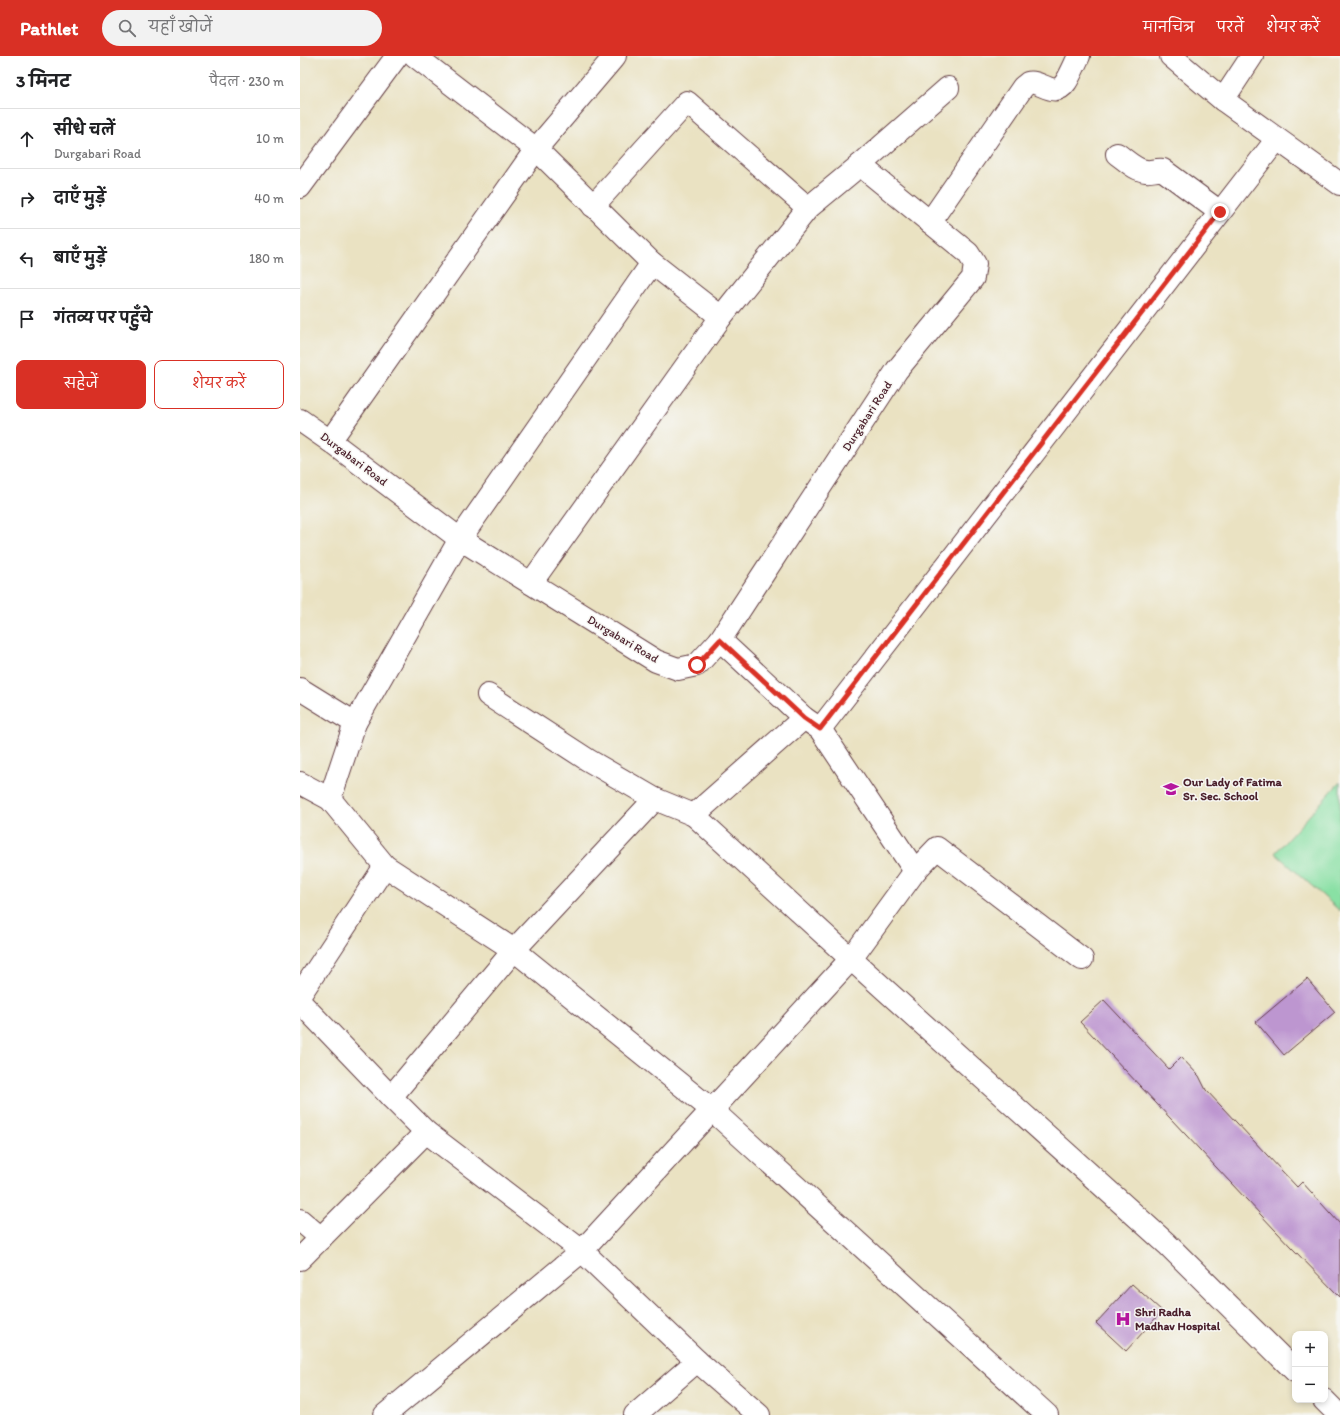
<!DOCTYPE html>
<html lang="hi">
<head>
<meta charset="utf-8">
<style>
  :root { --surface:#fff; --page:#f2f2f2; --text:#202124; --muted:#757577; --line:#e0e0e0; --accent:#d93025 }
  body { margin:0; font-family:Itim,"Playpen Sans Deva",sans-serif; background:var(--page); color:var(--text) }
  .controls { position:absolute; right:12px; bottom:12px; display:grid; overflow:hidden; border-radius:8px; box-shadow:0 2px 6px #0003 }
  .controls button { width:36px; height:36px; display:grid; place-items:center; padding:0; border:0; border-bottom:1px solid var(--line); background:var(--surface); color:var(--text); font:20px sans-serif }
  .stop { position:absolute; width:12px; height:12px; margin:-9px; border:3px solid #d93025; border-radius:50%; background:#fff }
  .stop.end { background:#d93025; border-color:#fff; box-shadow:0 1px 4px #0008 }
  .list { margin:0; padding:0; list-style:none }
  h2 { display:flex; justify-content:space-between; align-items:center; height:52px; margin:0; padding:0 16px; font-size:17px }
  h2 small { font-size:13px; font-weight:400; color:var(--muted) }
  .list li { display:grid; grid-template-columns:26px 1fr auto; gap:12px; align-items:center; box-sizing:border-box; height:60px; padding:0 16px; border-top:1px solid var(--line) }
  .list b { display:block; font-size:15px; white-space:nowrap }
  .list p { margin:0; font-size:13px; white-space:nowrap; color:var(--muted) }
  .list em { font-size:13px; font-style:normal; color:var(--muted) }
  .actions { display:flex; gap:8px; padding:12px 16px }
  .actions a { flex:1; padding:9px 0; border:1px solid var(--accent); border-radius:8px; text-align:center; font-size:14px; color:var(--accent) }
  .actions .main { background:var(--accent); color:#fff }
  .icon { flex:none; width:22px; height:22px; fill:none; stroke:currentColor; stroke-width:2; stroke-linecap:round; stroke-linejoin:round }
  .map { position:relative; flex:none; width:1040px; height:1359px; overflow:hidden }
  header { display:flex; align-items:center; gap:24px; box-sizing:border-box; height:56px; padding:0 20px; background:var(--accent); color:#fff }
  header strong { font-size:19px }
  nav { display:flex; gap:22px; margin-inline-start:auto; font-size:14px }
  .search { width:280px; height:36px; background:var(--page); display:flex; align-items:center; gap:10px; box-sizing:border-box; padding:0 14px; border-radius:22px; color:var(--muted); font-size:15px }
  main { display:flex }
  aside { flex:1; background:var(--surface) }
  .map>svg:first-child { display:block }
  .green { fill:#89e0a4; stroke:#6a8068 }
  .building { fill:#bd96d0 }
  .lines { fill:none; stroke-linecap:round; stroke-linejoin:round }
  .minor-casing { stroke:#623c42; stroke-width:24 }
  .minor { stroke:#fff; stroke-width:22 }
  .route { stroke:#d93025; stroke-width:5 }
  .labels { text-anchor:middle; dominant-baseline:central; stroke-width:3; stroke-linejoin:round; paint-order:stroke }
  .street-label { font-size:12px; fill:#4a1f2b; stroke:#f6f6f2 }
  .poi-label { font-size:12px; font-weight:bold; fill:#4a1f2b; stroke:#f6f6f2; text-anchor:start }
</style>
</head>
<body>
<header>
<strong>Pathlet</strong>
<div class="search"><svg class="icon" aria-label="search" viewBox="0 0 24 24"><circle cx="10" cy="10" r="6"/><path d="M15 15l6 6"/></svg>यहाँ खोजें</div>
<nav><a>मानचित्र</a><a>परतें</a><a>शेयर करें</a></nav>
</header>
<main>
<aside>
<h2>3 मिनट<small>पैदल · 230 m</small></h2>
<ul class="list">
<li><svg class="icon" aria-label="ahead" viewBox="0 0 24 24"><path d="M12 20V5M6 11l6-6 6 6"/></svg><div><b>सीधे चलें</b><p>Durgabari Road</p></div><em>10 m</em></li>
<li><svg class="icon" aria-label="right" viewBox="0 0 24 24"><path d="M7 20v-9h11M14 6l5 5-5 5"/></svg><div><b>दाएँ मुड़ें</b></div><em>40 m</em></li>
<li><svg class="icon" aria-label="left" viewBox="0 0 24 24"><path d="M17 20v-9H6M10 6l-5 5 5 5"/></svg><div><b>बाएँ मुड़ें</b></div><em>180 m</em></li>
<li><svg class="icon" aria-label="arrive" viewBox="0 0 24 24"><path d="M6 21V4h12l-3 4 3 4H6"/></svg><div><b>गंतव्य पर पहुँचे</b></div></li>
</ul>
<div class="actions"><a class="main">सहेजें</a><a>शेयर करें</a></div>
</aside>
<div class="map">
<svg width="1040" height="1359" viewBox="0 0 1040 1359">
  <rect width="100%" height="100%" fill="#f6f6f2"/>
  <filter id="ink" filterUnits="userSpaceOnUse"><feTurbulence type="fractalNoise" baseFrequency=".025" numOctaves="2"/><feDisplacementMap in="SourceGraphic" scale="8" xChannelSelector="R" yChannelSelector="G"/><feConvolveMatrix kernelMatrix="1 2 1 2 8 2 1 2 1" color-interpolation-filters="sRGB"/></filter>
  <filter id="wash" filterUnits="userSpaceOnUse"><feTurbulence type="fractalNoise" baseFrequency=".012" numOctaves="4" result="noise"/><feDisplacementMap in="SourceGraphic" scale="16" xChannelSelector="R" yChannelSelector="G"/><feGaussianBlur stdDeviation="0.9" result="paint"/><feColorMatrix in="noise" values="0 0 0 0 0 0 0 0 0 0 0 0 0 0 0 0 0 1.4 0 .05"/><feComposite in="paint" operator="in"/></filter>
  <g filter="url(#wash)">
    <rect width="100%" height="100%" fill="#eae2c2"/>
    <polygon class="green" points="1040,726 1040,855 975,797"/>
    <g id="blocks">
      <g class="building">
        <polygon points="1007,923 1035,956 984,999 956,966"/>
        <polygon points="804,944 869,1013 881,1001 899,1020 906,1034 997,1131 1002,1126 1040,1168 1040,1241 991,1191 780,966"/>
        <polygon points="832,1228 862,1255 826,1295 796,1267"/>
      </g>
    </g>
  </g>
  <g filter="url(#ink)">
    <use href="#blocks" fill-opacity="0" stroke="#623c42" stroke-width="1"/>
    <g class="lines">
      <defs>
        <g id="minor">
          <polyline points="315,0 236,93 352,207 421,261"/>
          <polyline points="871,0 923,44 1040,128"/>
          <polyline points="923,44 952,0"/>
          <path d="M817 98C826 104 835 114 846 115 851 116 856 113 863 114L920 156"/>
          <polyline points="560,109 648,32"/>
          <polyline points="0,131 97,0"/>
          <path d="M630 166 723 31C723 31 727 28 728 27 740 23 754 44 766 26 771 18 775 8 779 0"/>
          <polyline points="0,364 30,385 160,483 356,605 378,613 397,609 420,584 597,314 673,222 675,208 668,197 560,109 508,152 387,46 293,150"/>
          <polyline points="30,385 236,93 115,0"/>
          <polyline points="231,527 421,261 508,152"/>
          <polyline points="420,584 504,662 520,673 615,815"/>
          <polyline points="0,633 55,667 160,483 352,207"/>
          <polyline points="188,639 288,704 355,743 394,759 551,903 867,1188 995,1315"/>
          <polyline points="520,673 977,83"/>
          <polyline points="0,727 30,743 85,810 214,894 355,743"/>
          <polyline points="30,743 55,667"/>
          <polyline points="394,759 504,662"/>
          <polyline points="0,939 85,810"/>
          <polyline points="0,946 91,1041 214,894 412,1054 747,1359"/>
          <polyline points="91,1041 126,1076 282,1195 397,1305 459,1359"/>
          <polyline points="0,1164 21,1182"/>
          <polyline points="0,1203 126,1076"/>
          <polyline points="1024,1344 1039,1359"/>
          <polyline points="85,1359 282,1195 551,903 615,815 637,792 782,903"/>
          <polyline points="335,1359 397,1305"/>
        </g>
      </defs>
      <use href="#minor" class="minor-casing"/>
      <use href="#minor" class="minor"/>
    </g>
  </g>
  <g class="lines" filter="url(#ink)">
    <polyline class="route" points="397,609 420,584 504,662 520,673 920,156"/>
  </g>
  <defs>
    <symbol id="school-bare" viewBox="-9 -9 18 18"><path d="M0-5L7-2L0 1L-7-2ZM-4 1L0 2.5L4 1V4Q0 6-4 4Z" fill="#b5179e" stroke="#f6f6f2" stroke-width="2.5" paint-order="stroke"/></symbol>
    <symbol id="hospital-bare" viewBox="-9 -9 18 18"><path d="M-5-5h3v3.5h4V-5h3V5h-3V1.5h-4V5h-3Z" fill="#b5179e" stroke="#f6f6f2" stroke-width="2.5" paint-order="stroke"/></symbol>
  </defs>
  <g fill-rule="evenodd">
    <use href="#school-bare" x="860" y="722" width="22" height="22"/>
    <use href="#hospital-bare" x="812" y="1252" width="22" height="22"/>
  </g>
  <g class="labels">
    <g class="street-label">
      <text transform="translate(567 360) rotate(-57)">Durgabari Road</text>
      <text transform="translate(54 403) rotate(37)">Durgabari Road</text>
      <text transform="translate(323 583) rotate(31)">Durgabari Road</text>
    </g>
    <g class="poi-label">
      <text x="883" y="726">Our Lady of Fatima<tspan x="883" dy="14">Sr. Sec. School</tspan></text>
      <text x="835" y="1256">Shri Radha<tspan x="835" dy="14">Madhav Hospital</tspan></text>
    </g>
  </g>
</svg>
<div class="controls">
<button>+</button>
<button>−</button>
</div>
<div class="stop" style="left:397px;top:609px"></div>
<div class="stop end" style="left:920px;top:156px"></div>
</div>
</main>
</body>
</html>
